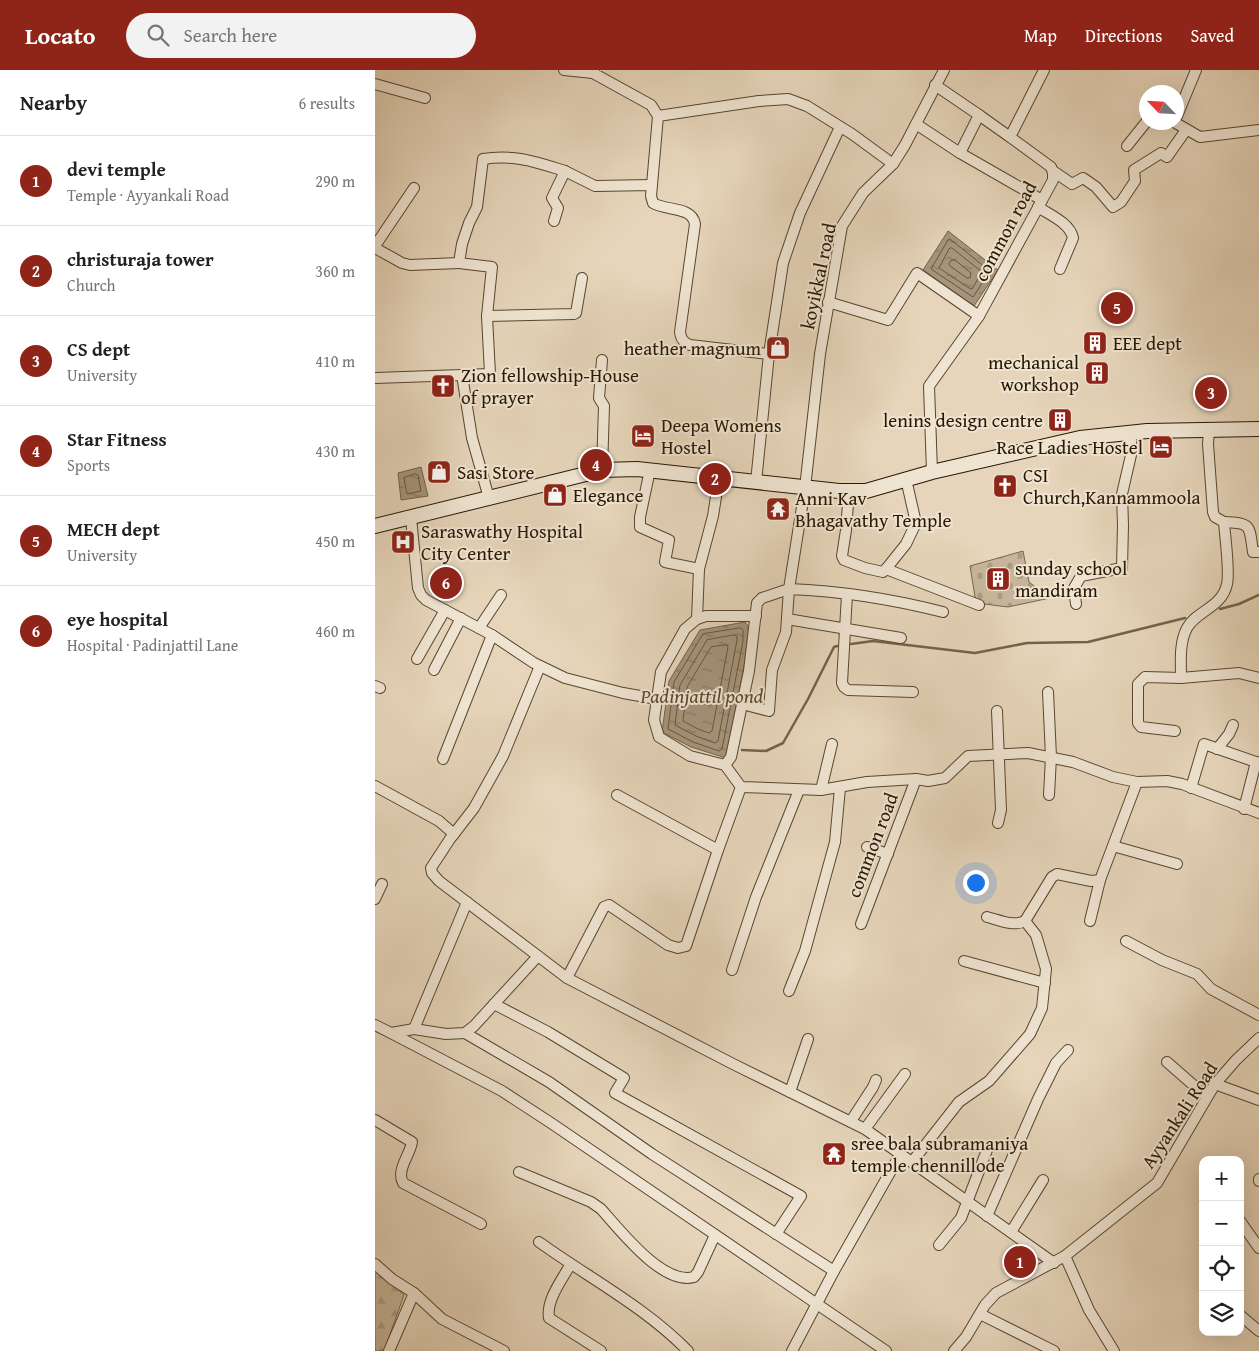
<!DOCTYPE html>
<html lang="en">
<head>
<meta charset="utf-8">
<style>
  :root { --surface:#fff; --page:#f2f2f2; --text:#222; --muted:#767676; --line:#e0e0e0; --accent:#8f2418 }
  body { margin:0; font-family:"Gentium Book Plus",serif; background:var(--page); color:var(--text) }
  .controls { position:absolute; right:15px; bottom:15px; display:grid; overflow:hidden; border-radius:10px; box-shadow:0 5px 20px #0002 }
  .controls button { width:45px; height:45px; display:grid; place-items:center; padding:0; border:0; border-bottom:1px solid var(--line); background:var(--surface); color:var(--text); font:25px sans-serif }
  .compass { position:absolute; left:764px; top:15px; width:45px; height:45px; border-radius:50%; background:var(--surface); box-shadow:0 5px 20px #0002; rotate:295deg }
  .you { position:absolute; left:600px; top:812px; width:18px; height:18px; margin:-12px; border:4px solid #fff; border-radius:50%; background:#1a73e8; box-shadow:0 0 0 8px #1a73e833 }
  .badge { display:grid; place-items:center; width:32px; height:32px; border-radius:50%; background:var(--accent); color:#fff; font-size:16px; font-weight:700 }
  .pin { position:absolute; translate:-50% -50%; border:2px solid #fff; box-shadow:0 1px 5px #0006 }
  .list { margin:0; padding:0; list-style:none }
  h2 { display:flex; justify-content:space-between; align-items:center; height:65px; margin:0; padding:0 20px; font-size:21px }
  h2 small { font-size:16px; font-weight:400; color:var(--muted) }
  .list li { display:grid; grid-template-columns:32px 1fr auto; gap:15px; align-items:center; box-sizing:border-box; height:90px; padding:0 20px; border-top:1px solid var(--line) }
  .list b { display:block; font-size:19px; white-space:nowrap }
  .list p { margin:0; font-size:16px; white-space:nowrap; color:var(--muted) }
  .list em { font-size:16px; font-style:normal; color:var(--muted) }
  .icon { flex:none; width:28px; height:28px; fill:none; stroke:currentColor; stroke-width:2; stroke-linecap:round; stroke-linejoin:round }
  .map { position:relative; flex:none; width:884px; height:1281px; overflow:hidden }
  header { display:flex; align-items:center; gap:30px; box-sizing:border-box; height:70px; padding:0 25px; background:var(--accent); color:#fff }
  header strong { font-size:24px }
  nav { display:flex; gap:28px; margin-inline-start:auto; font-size:18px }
  .search { width:350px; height:45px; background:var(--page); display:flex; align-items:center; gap:12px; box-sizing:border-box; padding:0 18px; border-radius:28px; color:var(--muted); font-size:19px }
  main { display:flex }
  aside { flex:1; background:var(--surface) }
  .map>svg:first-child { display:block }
  .forest { fill:url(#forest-firs); stroke:#77664d }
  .cemetery { fill:url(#cemetery-stones); stroke:#77664d }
  .water { fill:url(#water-ripples); stroke:#73624a }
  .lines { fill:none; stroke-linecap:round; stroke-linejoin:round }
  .shore { stroke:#66563e; stroke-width:1 }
  .stream { stroke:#73624a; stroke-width:2.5 }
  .minor-casing { stroke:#58462e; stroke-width:12 }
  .secondary-casing { stroke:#281700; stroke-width:16 }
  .minor { stroke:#efe4d2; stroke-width:10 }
  .secondary { stroke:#efe4d2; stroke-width:14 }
  .labels { text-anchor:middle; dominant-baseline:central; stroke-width:4; stroke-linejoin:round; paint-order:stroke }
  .street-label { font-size:19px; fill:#281700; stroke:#efe4d2 }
  .poi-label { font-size:19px; fill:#281700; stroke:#efe4d2; text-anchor:start }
  .water-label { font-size:20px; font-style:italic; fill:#5a4931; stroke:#efe4d2 }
</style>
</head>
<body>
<header>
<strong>Locato</strong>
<div class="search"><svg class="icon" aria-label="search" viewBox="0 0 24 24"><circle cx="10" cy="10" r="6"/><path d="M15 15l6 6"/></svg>Search here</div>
<nav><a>Map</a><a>Directions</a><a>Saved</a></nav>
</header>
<main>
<aside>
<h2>Nearby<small>6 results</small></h2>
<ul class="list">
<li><span class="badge">1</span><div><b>devi temple</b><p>Temple · Ayyankali Road</p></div><em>290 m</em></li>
<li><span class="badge">2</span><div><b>christuraja tower</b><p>Church</p></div><em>360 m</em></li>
<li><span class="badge">3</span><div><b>CS dept</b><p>University</p></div><em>410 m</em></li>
<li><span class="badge">4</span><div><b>Star Fitness</b><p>Sports</p></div><em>430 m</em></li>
<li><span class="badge">5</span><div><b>MECH dept</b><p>University</p></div><em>450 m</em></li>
<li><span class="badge">6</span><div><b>eye hospital</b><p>Hospital · Padinjattil Lane</p></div><em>460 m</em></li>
</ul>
</aside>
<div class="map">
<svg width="884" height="1281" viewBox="0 0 884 1281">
  <defs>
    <pattern id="forest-firs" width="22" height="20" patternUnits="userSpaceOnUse" patternTransform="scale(1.25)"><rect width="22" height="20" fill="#c6b59a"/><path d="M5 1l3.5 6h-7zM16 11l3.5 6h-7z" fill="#aa9b83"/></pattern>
    <pattern id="cemetery-stones" width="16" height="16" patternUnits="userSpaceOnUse" patternTransform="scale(1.25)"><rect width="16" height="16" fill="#c6b59a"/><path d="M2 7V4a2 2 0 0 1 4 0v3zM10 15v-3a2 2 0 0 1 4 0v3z" fill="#aa9b83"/></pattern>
    <pattern id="water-ripples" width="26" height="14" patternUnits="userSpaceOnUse" patternTransform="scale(1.25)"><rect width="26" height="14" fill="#a5947b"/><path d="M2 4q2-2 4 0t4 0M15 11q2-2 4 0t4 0" fill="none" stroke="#867862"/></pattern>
  </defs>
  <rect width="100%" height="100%" fill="#e6d5ba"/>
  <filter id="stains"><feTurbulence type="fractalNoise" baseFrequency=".004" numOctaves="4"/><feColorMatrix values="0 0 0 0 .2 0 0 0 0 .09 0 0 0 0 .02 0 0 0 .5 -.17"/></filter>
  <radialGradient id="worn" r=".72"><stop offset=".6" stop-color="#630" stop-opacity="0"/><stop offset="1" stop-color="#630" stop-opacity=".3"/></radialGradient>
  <polygon class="forest" points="0,1199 29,1225 9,1281 0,1281"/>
  <polygon class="cemetery" points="648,481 654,512 675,528 633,537 601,533 595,496"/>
  <g class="water">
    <polygon points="573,161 623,200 599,236 548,200"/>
    <polygon points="46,397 53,426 26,430 23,403"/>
    <polygon points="370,552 373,556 374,571 351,688 316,677 287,662 294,611 325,560"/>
  </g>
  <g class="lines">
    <g class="shore">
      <polygon points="575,169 615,201 598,227 556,199 573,170"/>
      <polygon points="577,178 607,202 597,219 594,218 564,198 574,179"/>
      <polygon points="577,190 580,190 596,203 595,208 592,208 575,196 574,194"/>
      <polygon points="40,404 43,405 46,421 32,424 29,408"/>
      <polygon points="366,558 368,560 368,571 347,679 344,681 318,672 293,659 299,612 328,564"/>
      <polygon points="359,565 362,566 362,570 343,671 340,673 321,666 300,655 305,615 332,570"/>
      <polygon points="352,575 353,577 337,661 334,663 323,659 308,651 312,617 336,577"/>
    </g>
    <g class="stream">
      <polyline points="845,539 864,534 884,525"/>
      <polyline points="476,574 498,571 600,583 652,573 713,572 810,548"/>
      <polyline points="367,680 391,681 408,673 433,629 459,577 462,576"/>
    </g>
    <defs>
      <g id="minor">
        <polyline points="189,0 218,3"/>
        <polyline points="219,0 218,3 276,35 283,46 277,115"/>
        <polyline points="0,14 50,28"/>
        <polyline points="560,15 604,45 585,83"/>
        <polyline points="604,45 635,67"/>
        <polyline points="283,46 384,31 413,29 432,36 477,64 518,94"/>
        <polyline points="802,46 821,0"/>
        <polyline points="799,52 825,67 884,60"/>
        <polyline points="541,54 585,83 667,130"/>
        <polyline points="752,76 772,51"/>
        <polyline points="678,101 697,114 708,108 721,117 738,137 746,132 760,111 759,100 786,83 792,87 811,60"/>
        <path d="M663 137C675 145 695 153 698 168L685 199"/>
        <path d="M179 151 183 138 177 128 190 101 220 116 277 115 276 126 278 133C291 141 317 136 320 154L305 262C306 269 308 272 315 275L394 284 381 412"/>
        <polyline points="0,176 39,118"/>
        <polyline points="0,178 27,193 35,195 84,193"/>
        <polyline points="453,232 513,250 542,203 604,246 554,316 557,402"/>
        <polyline points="112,246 199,244 201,243 207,208"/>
        <polyline points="604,246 678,110 678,103 676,97 635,67 669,0"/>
        <polyline points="394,284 408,193 425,143 465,57"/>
        <path d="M87 305 115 304 112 246 117 197 84 193 87 174 94 153 102 137 108 89C139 84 161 92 190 101"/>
        <polyline points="0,308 87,305 97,368 114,428"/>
        <polyline points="227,400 229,336 224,328 227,290"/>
        <polyline points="275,400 265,447 265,457 294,470 290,492 324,499 338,446 344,408"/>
        <polyline points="531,409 541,453 531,474 511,499 604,535"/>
        <polyline points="474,421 471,460 467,486 469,490 490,498 508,502 511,499"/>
        <polyline points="36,448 43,518 46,525 51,530 117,565 159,593 190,608 248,623 282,629 279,650 284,667 315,686 350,695"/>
        <path d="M849 452C877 453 874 455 878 482H884"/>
        <polyline points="472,524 467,613 469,617 473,620 538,622"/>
        <polyline points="701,534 699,518 706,506 747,498 748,455 747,424 756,385 756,362"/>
        <polyline points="322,549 324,499"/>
        <polyline points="412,549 526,568"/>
        <polyline points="104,558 126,525"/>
        <polyline points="42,589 70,540"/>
        <polyline points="59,600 86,548"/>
        <path d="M806 608C806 592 804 573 812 558 822 540 847 538 852 514 855 501 850 467 849 452L840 447 838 442 833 374 834 360"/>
        <polyline points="0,616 5,618"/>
        <polyline points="673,622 676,687 674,725"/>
        <polyline points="282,629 286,602 310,559 322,549 331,546 381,546"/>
        <path d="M367 634 394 641 397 600 411 562 414 519C466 521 517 529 568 542"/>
        <polyline points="622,641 626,740 623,753"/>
        <polyline points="800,661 766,657 763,653 763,614 770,607 806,608 864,603 884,608"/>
        <polyline points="842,679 854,664 858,655"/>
        <polyline points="68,689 117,565"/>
        <polyline points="350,695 356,687 374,601 382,533 387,528 414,519 430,418 445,284 467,156 488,123 518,94 530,75 569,0"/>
        <polyline points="350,695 366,717 446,720 492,712 541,709 553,711 570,708 593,686 653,683 698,692 738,707 762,712 792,711 807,714 884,743"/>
        <polyline points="0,716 64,751 79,764"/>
        <polyline points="816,718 829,674 884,693"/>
        <polyline points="446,720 457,674"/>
        <polyline points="242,725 343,780"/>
        <polyline points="869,739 881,692"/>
        <polyline points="738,776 802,794"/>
        <polyline points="492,777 513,784"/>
        <polyline points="0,829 7,814"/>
        <path d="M612 847C624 850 639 857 650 851L677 807 682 804 716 811 725 810 762 712"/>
        <polyline points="715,851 725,810"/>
        <polyline points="486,854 541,709"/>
        <polyline points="751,871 787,890 822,904 836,919 884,945"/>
        <polyline points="163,886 64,811 57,803 56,798 75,769 99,738 128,686 165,596"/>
        <polyline points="589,891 670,913"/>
        <polyline points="357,900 381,827 424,720"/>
        <polyline points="192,908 229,837 234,835 293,875 303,878 311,876 343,780 366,717"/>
        <polyline points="414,921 430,881 460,772 465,718"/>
        <polyline points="119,934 173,962 249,1008 240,1023 426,1126 401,1164"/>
        <polyline points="0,955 16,963 39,959 71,964 90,963 99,956 163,886 192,908 358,994 490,1059 679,1193"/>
        <polyline points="39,959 92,832"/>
        <polyline points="16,963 127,1021 176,1053 511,1281"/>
        <polyline points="90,963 174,1012 277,1084 459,1201"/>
        <polyline points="792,992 832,1027"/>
        <polyline points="840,1014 884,1030"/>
        <polyline points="415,1022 433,969"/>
        <path d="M0 1050 37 1072C35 1085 21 1100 28 1113L106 1154"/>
        <polyline points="476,1051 498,1017 501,1010"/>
        <polyline points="490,1059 530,1004"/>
        <polyline points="537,1092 584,1032 614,1011 655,964 667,938 671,899 661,865 650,851"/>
        <path d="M144 1102 216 1132 226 1139C245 1160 288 1216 319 1207L323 1202 340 1165"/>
        <polyline points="884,1109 884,1111"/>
        <polyline points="612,1146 663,1029 681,993 693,980"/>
        <polyline points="865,1151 884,1178"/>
        <polyline points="636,1162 668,1110"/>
        <path d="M164 1172C214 1208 270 1237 313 1281"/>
        <polyline points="564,1175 586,1148 612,1080"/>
        <polyline points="690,1186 714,1240 739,1281"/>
        <polyline points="0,1194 17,1209 39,1223 67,1249 129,1281"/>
        <path d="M195 1195C187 1210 171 1230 174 1248L226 1281"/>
        <polyline points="605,1244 679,1281"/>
        <polyline points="865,1245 884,1261"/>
        <polyline points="14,1281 39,1223"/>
        <polyline points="417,1281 459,1201 526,1083"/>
        <polyline points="579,1281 591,1267 610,1235 621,1223 690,1186 782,1113 840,1014 861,990 884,968"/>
      </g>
      <polyline id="secondary" points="0,456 227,400 262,399 464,421 491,421 557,402 705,368 772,361 884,359"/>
    </defs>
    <use href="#minor" class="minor-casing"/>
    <use href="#secondary" class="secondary-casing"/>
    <use href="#minor" class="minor"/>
    <use href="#secondary" class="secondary"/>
  </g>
  <defs>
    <symbol id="building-square" viewBox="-11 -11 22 22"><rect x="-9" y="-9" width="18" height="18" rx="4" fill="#8f2418" stroke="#efe4d2"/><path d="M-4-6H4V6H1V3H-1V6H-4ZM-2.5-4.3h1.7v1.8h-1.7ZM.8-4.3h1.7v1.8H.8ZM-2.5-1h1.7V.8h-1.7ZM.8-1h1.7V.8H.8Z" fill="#fff"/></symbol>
    <symbol id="shop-square" viewBox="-11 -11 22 22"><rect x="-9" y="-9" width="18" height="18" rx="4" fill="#8f2418" stroke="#efe4d2"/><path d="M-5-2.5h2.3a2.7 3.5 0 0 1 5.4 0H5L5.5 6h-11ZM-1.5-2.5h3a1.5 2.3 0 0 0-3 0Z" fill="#fff"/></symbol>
    <symbol id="church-square" viewBox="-11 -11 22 22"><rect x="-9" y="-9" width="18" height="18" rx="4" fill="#8f2418" stroke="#efe4d2"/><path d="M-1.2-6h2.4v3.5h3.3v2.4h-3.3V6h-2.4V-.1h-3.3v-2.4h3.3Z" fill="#fff"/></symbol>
    <symbol id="hotel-square" viewBox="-11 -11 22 22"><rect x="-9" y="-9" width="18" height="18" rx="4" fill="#8f2418" stroke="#efe4d2"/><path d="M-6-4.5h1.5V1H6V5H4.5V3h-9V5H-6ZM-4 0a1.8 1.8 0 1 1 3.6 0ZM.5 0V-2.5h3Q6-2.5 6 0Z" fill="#fff"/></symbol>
    <symbol id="temple-square" viewBox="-11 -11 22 22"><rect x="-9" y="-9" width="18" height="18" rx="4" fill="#8f2418" stroke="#efe4d2"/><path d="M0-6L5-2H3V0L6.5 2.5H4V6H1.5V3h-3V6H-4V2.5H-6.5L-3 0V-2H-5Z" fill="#fff"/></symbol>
    <symbol id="hospital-square" viewBox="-11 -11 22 22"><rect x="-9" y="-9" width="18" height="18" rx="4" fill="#8f2418" stroke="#efe4d2"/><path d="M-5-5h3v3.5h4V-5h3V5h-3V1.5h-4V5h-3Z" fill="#fff"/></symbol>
  </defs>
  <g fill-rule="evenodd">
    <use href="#building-square" x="706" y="259" width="28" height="28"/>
    <use href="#shop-square" x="389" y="264" width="28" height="28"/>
    <use href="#building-square" x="708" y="289" width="28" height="28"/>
    <use href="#church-square" x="54" y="302" width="28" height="28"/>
    <use href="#building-square" x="671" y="336" width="28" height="28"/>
    <use href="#hotel-square" x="254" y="352" width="28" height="28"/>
    <use href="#hotel-square" x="772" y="363" width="28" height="28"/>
    <use href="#shop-square" x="50" y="388" width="28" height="28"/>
    <use href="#church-square" x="616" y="402" width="28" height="28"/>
    <use href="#shop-square" x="166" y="411" width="28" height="28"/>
    <use href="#temple-square" x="389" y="425" width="28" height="28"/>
    <use href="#hospital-square" x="14" y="458" width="28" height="28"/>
    <use href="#building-square" x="609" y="495" width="28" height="28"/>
    <use href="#temple-square" x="445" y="1070" width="28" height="28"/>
  </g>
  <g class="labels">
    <g class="street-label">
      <text transform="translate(630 161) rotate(-62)">common road</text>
      <text transform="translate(443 206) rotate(-78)">koyikkal road</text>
      <text transform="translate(497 775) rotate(-69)">common road</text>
      <text transform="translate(804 1045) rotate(-57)">Ayyankali Road</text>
    </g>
    <g class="poi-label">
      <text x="738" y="273">EEE dept</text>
      <text x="386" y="278" text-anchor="end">heather magnum</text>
      <text x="704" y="292" text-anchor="end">mechanical<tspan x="704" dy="22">workshop</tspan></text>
      <text x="86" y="305">Zion fellowship-House<tspan x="86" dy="22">of prayer</tspan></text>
      <text x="668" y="350" text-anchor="end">lenins design centre</text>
      <text x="286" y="355">Deepa Womens<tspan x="286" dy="22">Hostel</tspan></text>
      <text x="768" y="377" text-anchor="end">Race Ladies Hostel</text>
      <text x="82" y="402">Sasi Store</text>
      <text x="648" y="405">CSI<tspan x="648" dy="22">Church,Kannammoola</tspan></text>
      <text x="198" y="425">Elegance</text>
      <text x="420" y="428">Anni Kav<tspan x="420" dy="22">Bhagavathy Temple</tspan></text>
      <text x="46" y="461">Saraswathy Hospital<tspan x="46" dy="22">City Center</tspan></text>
      <text x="640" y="498">sunday school<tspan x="640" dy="22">mandiram</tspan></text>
      <text x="476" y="1073">sree bala subramaniya<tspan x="476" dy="22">temple chennillode</tspan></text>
    </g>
    <g class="water-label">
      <text x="327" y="625">Padinjattil pond</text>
    </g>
  </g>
  <rect width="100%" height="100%" filter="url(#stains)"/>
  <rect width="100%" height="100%" fill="url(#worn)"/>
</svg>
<div class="controls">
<button>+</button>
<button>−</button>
<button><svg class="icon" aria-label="locate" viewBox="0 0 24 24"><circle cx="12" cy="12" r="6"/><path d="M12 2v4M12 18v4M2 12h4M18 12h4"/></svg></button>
<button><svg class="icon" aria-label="layers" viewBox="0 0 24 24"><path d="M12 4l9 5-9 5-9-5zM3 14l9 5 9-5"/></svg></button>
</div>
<svg class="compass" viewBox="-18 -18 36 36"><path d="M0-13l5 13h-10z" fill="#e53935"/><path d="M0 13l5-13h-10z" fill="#767676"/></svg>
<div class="you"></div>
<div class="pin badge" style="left:645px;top:1192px">1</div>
<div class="pin badge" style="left:340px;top:409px">2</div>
<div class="pin badge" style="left:836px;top:323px">3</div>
<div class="pin badge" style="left:221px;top:395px">4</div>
<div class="pin badge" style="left:742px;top:238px">5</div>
<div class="pin badge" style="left:71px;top:513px">6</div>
</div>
</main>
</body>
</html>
